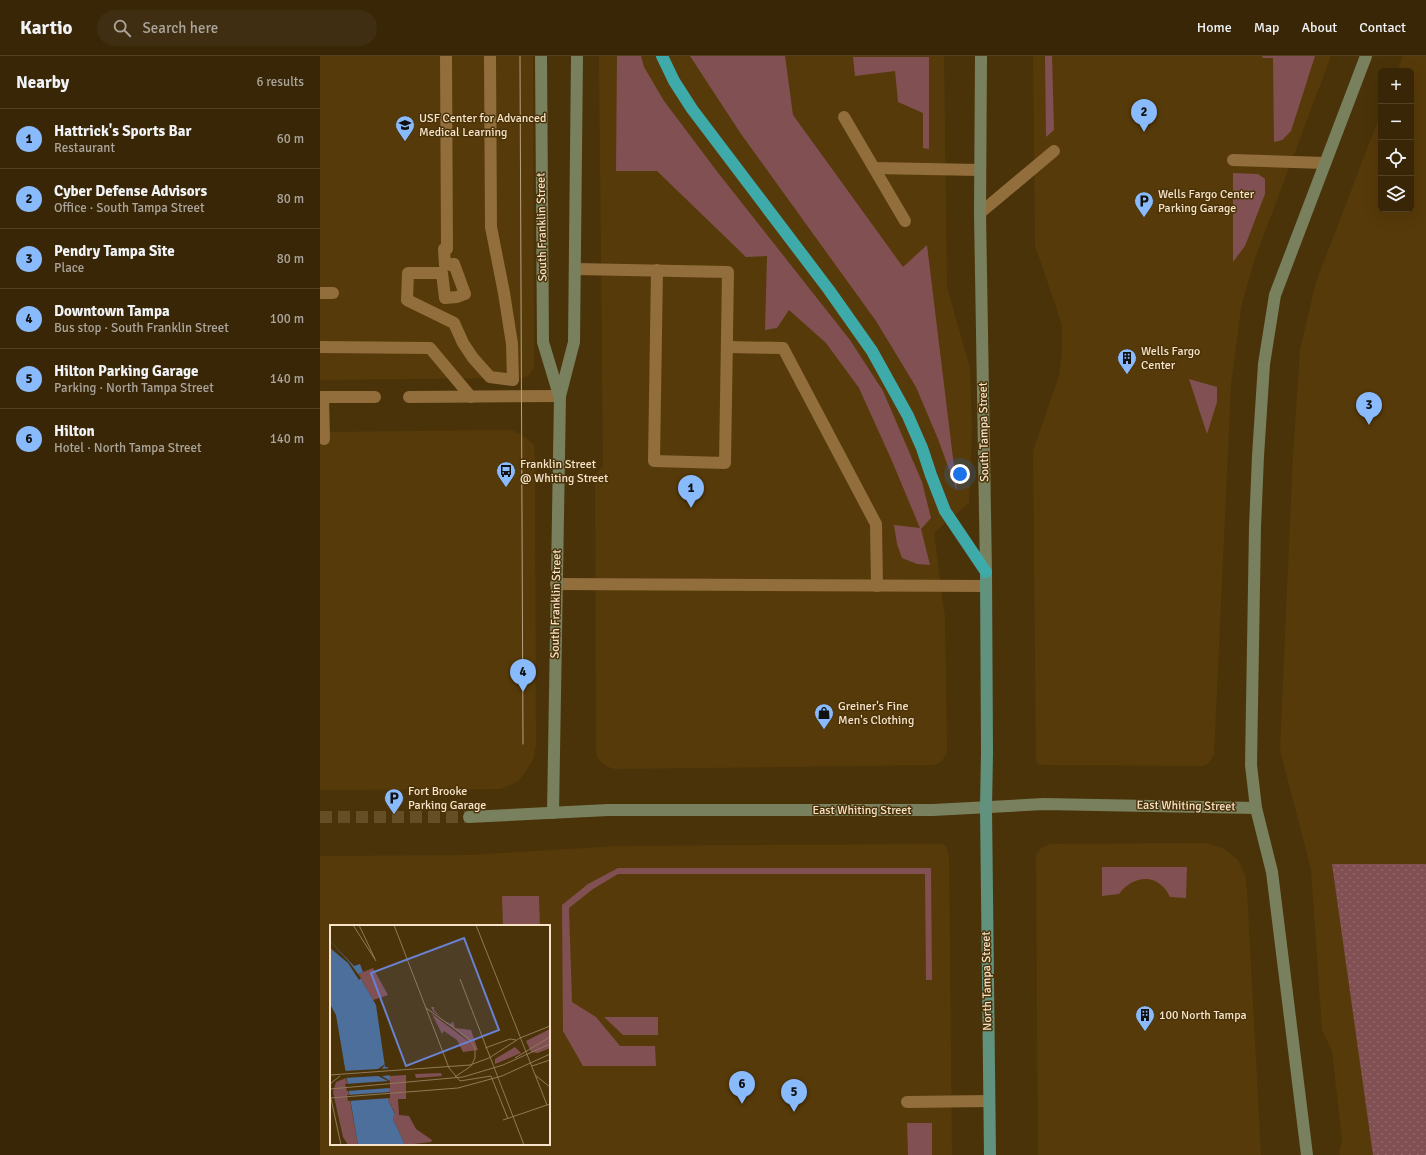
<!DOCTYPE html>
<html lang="en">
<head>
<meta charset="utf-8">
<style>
  :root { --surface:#382607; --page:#3f2e11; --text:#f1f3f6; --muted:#aba59b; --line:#524328; --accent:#88bafc }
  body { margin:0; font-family:Signika,sans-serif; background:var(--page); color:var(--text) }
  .controls { position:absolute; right:12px; top:12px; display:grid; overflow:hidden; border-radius:6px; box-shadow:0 4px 16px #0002 }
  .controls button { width:36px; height:36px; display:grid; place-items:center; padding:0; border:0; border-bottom:1px solid var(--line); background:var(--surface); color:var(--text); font:20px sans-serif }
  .you { position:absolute; left:640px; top:418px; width:14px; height:14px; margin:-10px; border:3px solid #fff; border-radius:50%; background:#1a73e8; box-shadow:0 0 0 6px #1a73e833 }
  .badge { display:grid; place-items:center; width:26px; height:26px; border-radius:50%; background:var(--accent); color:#111; font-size:13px; font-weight:700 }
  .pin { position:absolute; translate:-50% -33px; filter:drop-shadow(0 1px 2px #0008) }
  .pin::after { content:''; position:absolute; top:21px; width:14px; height:12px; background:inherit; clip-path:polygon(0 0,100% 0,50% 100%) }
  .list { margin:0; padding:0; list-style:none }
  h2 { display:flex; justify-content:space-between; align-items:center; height:52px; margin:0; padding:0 16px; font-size:17px }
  h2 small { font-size:13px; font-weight:400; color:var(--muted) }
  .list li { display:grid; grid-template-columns:26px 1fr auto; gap:12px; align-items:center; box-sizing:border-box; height:60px; padding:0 16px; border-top:1px solid var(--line) }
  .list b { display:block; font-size:15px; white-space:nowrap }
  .list p { margin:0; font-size:13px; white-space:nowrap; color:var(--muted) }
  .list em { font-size:13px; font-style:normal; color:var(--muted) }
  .icon { flex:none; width:22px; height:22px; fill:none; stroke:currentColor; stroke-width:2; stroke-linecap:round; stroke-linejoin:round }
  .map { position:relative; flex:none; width:1106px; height:1099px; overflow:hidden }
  header { display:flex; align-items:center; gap:24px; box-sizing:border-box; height:56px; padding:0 20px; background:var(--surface); border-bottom:1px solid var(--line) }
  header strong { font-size:19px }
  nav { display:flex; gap:22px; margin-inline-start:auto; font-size:14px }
  .search { width:280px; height:36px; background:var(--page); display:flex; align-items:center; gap:10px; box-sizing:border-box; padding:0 14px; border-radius:22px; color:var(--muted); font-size:15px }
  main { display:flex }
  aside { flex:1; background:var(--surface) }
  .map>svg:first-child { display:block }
  .built { fill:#573a09; fill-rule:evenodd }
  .green { fill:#815053 }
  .park { fill:url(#park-dots) }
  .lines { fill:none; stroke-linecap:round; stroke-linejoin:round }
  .secondary-tunnel { stroke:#654d26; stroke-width:12; stroke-dasharray:12 6; stroke-linecap:butt }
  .lane { stroke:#916e3c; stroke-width:12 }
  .street { stroke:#916e3c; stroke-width:12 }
  .secondary { stroke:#78805d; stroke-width:12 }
  .primary { stroke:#60927e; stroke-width:12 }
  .highway { stroke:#3faaaa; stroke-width:12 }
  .tram { stroke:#b6a181; stroke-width:1 }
  .labels { text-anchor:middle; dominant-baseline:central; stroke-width:3; stroke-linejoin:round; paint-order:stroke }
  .poi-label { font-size:12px; fill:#f6e3c9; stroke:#4b3309; text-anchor:start }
  .street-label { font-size:12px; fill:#f6e3c9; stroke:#4b3309 }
  .inset-road { fill:none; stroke:#8f7956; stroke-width:1 }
  .view { fill:#6982d3; fill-opacity:0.15; stroke:#6982d3; stroke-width:2 }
  .inset-edge { fill:none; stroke:#f6e3c9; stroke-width:2 }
</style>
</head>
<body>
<header>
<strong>Kartio</strong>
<div class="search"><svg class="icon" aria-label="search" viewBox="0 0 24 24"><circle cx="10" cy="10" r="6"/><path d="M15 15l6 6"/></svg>Search here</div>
<nav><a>Home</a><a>Map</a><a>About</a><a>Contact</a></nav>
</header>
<main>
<aside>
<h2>Nearby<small>6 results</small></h2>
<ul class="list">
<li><span class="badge">1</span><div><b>Hattrick's Sports Bar</b><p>Restaurant</p></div><em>60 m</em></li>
<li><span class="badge">2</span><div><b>Cyber Defense Advisors</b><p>Office · South Tampa Street</p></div><em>80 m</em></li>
<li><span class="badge">3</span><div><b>Pendry Tampa Site</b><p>Place</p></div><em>80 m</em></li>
<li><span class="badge">4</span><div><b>Downtown Tampa</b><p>Bus stop · South Franklin Street</p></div><em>100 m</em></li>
<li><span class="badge">5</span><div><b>Hilton Parking Garage</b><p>Parking · North Tampa Street</p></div><em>140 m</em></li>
<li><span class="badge">6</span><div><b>Hilton</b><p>Hotel · North Tampa Street</p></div><em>140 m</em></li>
</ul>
</aside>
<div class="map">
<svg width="1106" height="1099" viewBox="0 0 1106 1099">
  <defs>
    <pattern id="park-dots" width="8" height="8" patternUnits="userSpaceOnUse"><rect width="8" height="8" fill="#815053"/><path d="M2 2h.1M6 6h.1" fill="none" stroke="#93696a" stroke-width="1.8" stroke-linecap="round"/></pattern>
  </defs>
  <rect width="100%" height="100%" fill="#4b3309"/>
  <g class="built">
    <polygon points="0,0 213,0 214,312 207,321 198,324 183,322 0,324"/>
    <polygon points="279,0 624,0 627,231 650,312 652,375 649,447 614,477 625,561 627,692 627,697 622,705 615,709 295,713 288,711 281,706 277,701 276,695 275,419 283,410"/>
    <polygon points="713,0 1011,0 934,205 921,252 911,329 894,699 888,708 883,710 724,709 718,708 716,705 713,395 739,320 742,296 742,269 715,189"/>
    <polygon points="1083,0 1106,0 1106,1099 1019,1099 1022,1083 1012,995 1002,974 991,813 960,694 973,399 980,294 996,226 1061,57 1061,153 1091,153 1091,15 1077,15"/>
    <polygon points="192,374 205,381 214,389 215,402 216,689 213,704 199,725 181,733 0,734 0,376"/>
    <polygon points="887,787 904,793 918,804 925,819 927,835 941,1099 718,1099 716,800 721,792 730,788"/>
    <path d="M621 788 626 790 629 800 632 1099H0V800L149 799 298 790ZM11 870H229V1088H11Z"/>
  </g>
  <g class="green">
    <polygon points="297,0 321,0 324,11 344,45 399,118 530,284 563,335 602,426 611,462 601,473 610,509 597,508 582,502 577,488 574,469 600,472 572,405 539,332 506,287 469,254 457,272 445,274 447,200 426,201 337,115 296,115"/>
    <polygon points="370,0 465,0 473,59 583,211 607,189 637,435 618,383 596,331 556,265 421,78"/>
    <polygon points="725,0 732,0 734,74 726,81"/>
    <polygon points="942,0 995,0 971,75 962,84 954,86 953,2 943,2"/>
    <polygon points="533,1 609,1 609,93 603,92 603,57 578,46 575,15 535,20"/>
    <polygon points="913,117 938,118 945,123 945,138 925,190 913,206"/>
    <polygon points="869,323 897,331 897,346 887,378"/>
    <path d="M782 811H867L866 842 850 841C839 817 814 818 799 838L782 840Z"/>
    <polygon points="298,812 611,812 612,924 606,924 605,818 298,818 273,833 249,852 252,946 276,961 300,990 335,990 336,1010 263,1010 243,975 242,849 268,828"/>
    <polygon points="182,840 219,840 220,870 183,870"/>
    <polygon points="284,961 338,961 338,979 303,979"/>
    <polygon points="587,1067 612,1067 612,1099 588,1099"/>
  </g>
  <polygon class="park" points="1012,808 1106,808 1106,1099 1053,1099"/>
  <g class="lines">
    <polyline class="secondary-tunnel" points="0,761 149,761"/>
    <g class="lane">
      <polyline points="524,61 585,165"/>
      <polyline points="913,104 1005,107"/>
      <polyline points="554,112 660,114"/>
      <polyline points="660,157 734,95"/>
      <polyline points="255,213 408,216 405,407 334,405 337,214"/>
      <polyline points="0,237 13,237"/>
      <polyline points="0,291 110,292 151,341"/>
      <polyline points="407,291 463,292 556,468 557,530"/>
      <polyline points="0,341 55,341"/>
      <polyline points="3,341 4,383"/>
      <polyline points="89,341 240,340"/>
      <polyline points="236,528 666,530"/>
      <polyline points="587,1046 669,1045"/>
    </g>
    <polyline class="street" points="126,0 127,193 124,193 125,209 134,208 145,238 137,241 125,242 122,217 88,217 87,244 134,267 143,287 153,302 170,321 193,324 192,288 184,237 171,171 170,0"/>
    <g class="secondary">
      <polyline points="221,0 223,286 239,339"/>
      <polyline points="661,0 660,157 666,516"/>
      <polyline points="233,757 240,340 254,286 257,0"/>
      <polyline points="149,761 288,754 613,754 724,748 936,752"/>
      <polyline points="987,1099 952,816 936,752 931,709 935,471 938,400 944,308 955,239 1046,0"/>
    </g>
    <polyline class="primary" points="666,516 667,697 666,752 670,1099"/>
    <polyline class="highway" points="342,0 354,25 372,53 509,234 552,295 588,360 602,392 611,419 625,455 666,516"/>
    <polyline class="tram" points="200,0 203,688"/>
  </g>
  <defs>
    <symbol id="school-pin" viewBox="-11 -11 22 30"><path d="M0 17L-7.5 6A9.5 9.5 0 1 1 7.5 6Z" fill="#88bafc" stroke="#4b3309"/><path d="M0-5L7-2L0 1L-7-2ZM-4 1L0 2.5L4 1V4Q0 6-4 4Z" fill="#111"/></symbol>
    <symbol id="parking-pin" viewBox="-11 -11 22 30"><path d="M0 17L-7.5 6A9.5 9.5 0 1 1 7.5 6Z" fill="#88bafc" stroke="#4b3309"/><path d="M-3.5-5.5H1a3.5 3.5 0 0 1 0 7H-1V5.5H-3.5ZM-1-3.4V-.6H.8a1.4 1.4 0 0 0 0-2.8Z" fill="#111"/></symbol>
    <symbol id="building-pin" viewBox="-11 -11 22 30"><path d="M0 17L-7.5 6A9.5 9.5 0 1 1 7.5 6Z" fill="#88bafc" stroke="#4b3309"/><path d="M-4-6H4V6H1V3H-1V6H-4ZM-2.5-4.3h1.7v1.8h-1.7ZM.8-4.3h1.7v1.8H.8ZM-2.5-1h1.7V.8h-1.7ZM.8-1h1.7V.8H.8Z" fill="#111"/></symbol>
    <symbol id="bus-pin" viewBox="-11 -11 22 30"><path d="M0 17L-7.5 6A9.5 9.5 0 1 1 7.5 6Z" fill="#88bafc" stroke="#4b3309"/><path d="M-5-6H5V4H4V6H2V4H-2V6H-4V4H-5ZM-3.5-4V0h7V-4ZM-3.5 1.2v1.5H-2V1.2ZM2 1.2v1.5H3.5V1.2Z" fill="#111"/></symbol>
    <symbol id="shop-pin" viewBox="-11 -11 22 30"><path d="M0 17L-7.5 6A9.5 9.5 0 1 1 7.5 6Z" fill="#88bafc" stroke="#4b3309"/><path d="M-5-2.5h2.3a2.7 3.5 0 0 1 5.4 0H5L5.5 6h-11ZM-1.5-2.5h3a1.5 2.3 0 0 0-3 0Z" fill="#111"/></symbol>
  </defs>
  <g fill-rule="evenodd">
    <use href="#school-pin" x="74" y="58" width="22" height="30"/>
    <use href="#parking-pin" x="813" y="134" width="22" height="30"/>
    <use href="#building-pin" x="796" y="291" width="22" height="30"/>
    <use href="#bus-pin" x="175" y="404" width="22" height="30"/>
    <use href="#shop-pin" x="493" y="646" width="22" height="30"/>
    <use href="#parking-pin" x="63" y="731" width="22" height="30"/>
    <use href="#building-pin" x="814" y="948" width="22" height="30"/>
  </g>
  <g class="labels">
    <g class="poi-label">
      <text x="99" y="62">USF Center for Advanced<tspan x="99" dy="14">Medical Learning</tspan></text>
      <text x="838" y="138">Wells Fargo Center<tspan x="838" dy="14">Parking Garage</tspan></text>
      <text x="821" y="295">Wells Fargo<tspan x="821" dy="14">Center</tspan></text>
      <text x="200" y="408">Franklin Street<tspan x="200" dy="14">@ Whiting Street</tspan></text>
      <text x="518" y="650">Greiner's Fine<tspan x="518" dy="14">Men's Clothing</tspan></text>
      <text x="88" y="735">Fort Brooke<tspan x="88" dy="14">Parking Garage</tspan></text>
      <text x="839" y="959">100 North Tampa</text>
    </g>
    <g class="street-label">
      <text transform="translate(222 171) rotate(-91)">South Franklin Street</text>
      <text transform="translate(664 376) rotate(-91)">South Tampa Street</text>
      <text transform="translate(236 548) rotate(-89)">South Franklin Street</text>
      <text transform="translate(866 750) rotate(1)">East Whiting Street</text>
      <text x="542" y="754">East Whiting Street</text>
      <text transform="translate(667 925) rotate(-91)">North Tampa Street</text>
    </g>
  </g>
  <g transform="translate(10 869)">
    <rect width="220" height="220" fill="#4b3309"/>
    <path d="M101 82H104V85L113 95 121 99 123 96 125 103 141 105 148 125 133 127 127 115 114 106 112 109 102 89 146 122 103 86Z" fill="#815053"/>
    <path d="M43 43 58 70 43 75 28 49ZM220 104V123L208 128 201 127 196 116ZM185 122 191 128 165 139V134ZM111 148 112 151 86 153 85 149ZM76 150V174H68L69 190 79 191 86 204 102 215 101 217 75 220 63 194 65 188 58 175V153L60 151ZM16 153 28 220H18L13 212 3 167 6 157Z" fill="#815053"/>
    <path d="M0 16 24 41 30 39 33 47 28 49 46 80 55 142H58L60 151 58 175 65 189 63 194 75 220H28L6 90 0 79Z" fill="#4c6f9c"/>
    <path d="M0 16 20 38 31 53 29 55 18 38 0 23ZM55 139 52 144 60 143 62 150 52 151 60 156V163L17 166 15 159 58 156 48 151 14 153 13 146 48 144ZM60 167V173L18 176 17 170Z" fill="#4b3309"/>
    <path class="inset-road" d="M23 0 46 36M29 0 45 34M64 0 119 143 130 156 161 151 178 194M146 0 217 180M130 54 194 220M96 83 139 114 145 123V133L141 141 125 152M155 123 180 114 186 115M185 133 220 112M202 141 220 135M0 150 140 140 159 133 190 113 220 101M205 150 220 162M0 159 10 151M0 164 133 152 173 140 220 119M0 169 11 220M0 173 128 163 172 151 220 129M173 195 220 179"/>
    <path class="view" d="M134 13 169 105 76 141 41 48Z"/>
    <rect width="220" height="220" class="inset-edge"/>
  </g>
</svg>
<div class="controls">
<button>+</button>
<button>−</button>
<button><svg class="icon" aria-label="locate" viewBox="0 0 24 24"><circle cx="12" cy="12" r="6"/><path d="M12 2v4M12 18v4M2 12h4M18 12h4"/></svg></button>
<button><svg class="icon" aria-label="layers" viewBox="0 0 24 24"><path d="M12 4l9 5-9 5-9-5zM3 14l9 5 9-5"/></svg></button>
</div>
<div class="you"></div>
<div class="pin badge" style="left:371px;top:452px">1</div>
<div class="pin badge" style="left:824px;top:76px">2</div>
<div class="pin badge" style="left:1049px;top:369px">3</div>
<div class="pin badge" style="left:203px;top:636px">4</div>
<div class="pin badge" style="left:474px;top:1056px">5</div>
<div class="pin badge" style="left:422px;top:1048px">6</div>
</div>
</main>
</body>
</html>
